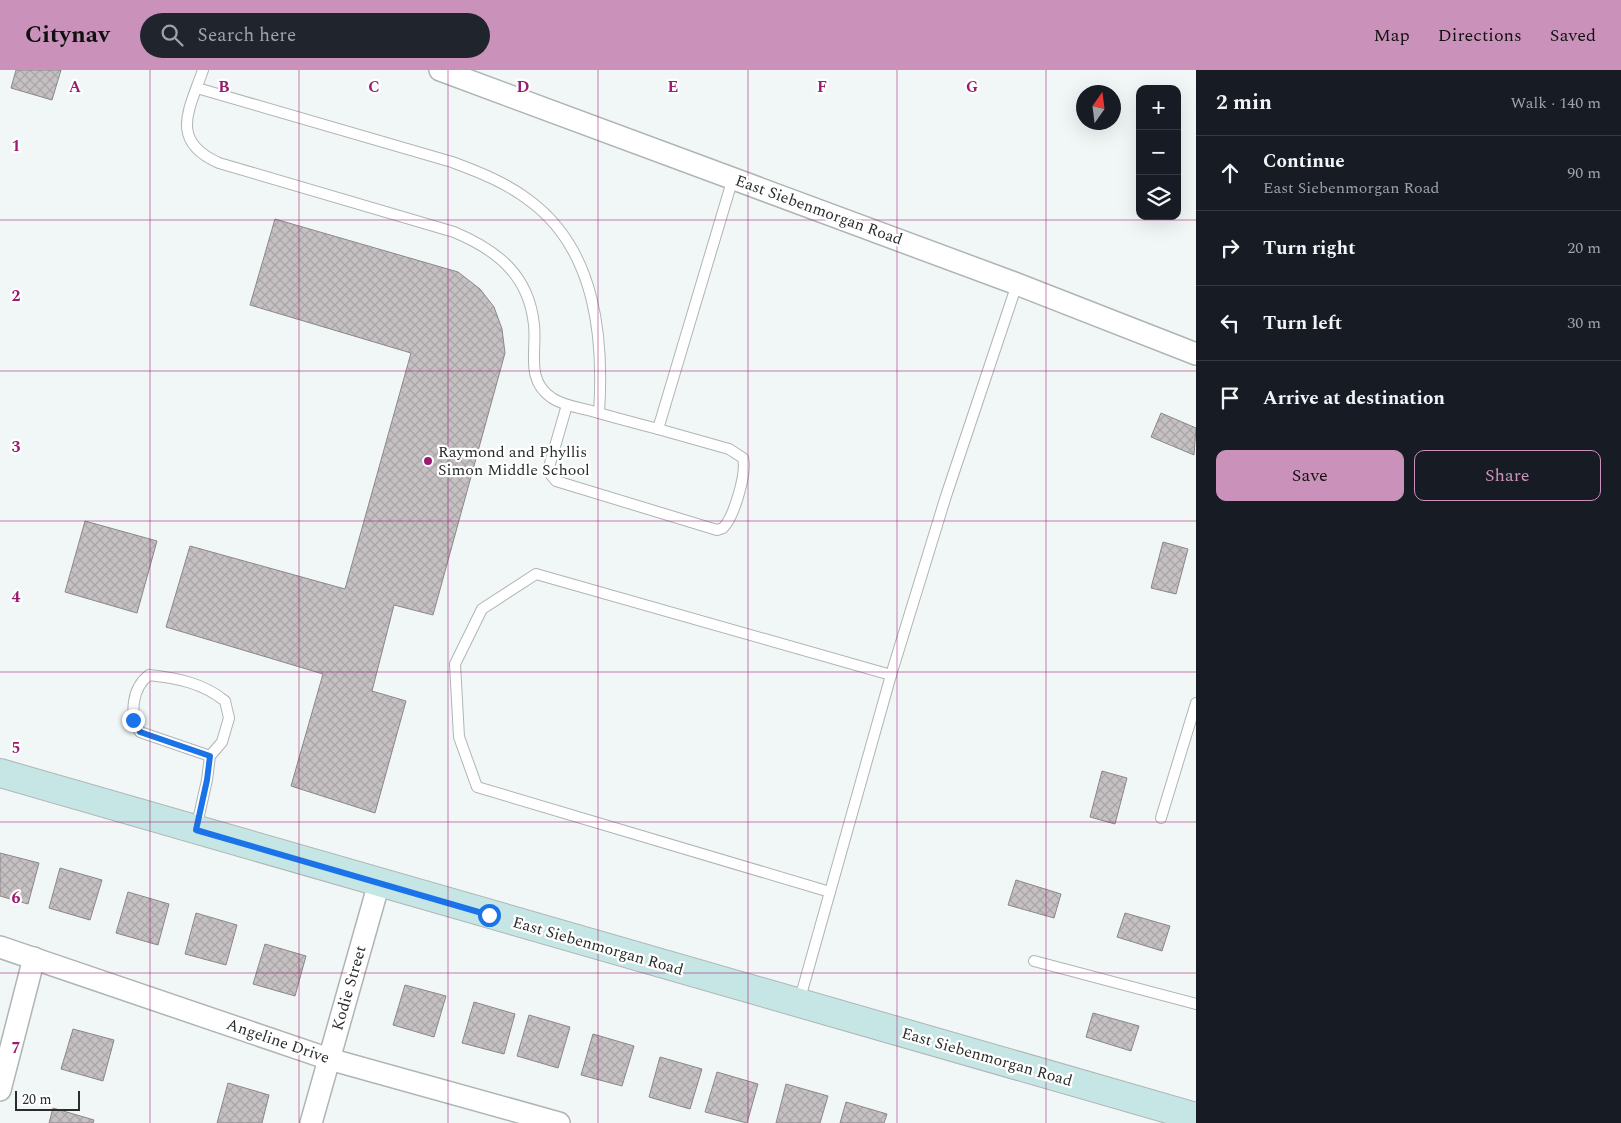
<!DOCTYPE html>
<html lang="en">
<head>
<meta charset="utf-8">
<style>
  :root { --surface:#171b24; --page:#20242c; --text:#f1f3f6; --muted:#9ea1a6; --line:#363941; --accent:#ca92ba }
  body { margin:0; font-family:Spectral,serif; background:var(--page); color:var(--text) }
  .controls { position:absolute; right:15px; top:15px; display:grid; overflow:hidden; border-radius:10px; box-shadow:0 5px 20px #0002 }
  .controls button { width:45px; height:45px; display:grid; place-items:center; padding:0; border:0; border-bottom:1px solid var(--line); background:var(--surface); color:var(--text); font:25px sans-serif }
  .compass { position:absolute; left:1076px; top:15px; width:45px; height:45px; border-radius:50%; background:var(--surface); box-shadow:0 5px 20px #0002; rotate:14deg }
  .scale { position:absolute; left:15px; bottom:12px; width:65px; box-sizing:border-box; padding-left:5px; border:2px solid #2b2d2d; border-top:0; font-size:14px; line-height:18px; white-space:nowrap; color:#2b2d2d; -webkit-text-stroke:4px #fff; paint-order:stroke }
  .stop { position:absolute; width:15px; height:15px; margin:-11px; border:4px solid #1a73e8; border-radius:50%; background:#fff }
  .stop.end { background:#1a73e8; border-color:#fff; box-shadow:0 1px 5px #0008 }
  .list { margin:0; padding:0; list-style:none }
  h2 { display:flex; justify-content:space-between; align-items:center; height:65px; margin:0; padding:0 20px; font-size:21px }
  h2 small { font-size:16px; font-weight:400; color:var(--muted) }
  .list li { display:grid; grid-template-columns:32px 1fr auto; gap:15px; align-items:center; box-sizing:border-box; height:75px; padding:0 20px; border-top:1px solid var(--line) }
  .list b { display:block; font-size:19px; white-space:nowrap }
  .list p { margin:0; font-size:16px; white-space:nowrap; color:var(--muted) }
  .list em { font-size:16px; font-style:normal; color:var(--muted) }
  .actions { display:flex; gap:10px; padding:15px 20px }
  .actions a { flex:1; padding:11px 0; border:1px solid var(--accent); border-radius:10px; text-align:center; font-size:18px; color:var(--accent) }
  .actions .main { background:var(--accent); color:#111 }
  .icon { flex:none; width:28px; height:28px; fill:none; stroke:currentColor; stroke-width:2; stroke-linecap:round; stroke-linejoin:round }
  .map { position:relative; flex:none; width:1196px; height:1053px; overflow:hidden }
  header { display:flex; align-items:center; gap:30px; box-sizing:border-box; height:70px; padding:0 25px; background:var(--accent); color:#111 }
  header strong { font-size:24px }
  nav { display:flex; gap:28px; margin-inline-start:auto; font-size:18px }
  .search { width:350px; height:45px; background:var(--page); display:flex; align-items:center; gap:12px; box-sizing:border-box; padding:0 18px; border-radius:28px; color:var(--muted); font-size:19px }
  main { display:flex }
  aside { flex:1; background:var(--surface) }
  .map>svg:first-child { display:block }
  .building { fill:url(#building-cross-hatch); stroke:#8c878a }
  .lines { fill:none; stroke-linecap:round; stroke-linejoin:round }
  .lane-casing { stroke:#afb5b4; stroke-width:12 }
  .street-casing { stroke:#afb5b4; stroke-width:24 }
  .secondary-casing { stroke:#afb5b4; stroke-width:30 }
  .lane { stroke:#fff; stroke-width:10 }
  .street { stroke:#fff; stroke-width:21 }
  .secondary { stroke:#c5e6e4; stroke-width:28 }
  .route { stroke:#1a73e8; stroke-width:6 }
  .grid { fill:none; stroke:#9b1b70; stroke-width:1; stroke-opacity:0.55 }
  .poi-dot { fill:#9b1b70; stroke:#fff; stroke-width:2 }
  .labels { text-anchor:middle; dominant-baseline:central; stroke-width:4.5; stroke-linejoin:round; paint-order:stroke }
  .street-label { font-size:16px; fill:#2b2d2d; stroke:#fff }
  .poi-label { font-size:16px; fill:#2b2d2d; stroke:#fff; text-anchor:start }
  .grid-label { font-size:16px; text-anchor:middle; font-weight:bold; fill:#9b1b70; stroke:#fff; stroke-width:4.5; stroke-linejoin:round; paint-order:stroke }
</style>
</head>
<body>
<header>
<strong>Citynav</strong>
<div class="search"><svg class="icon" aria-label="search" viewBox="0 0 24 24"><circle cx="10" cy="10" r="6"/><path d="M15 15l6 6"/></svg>Search here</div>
<nav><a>Map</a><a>Directions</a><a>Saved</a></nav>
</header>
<main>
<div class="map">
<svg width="1196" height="1053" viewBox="0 0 1196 1053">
  <defs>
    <pattern id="building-cross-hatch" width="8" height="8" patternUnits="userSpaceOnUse" patternTransform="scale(1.25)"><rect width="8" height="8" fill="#c5c0c2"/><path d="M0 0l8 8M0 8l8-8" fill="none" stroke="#a9a5a7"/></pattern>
  </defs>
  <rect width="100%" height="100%" fill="#f1f7f7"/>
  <g class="building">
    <polygon points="16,0 61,0 52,30 11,18"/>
    <polygon points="275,149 458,202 480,219 494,237 502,259 505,283 433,545 394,535 372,621 406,631 375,743 291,716 323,604 166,557 190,476 345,519 411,283 250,235"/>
    <polygon points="1161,343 1196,358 1194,385 1151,367"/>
    <polygon points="85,451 157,471 137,543 65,522"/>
    <polygon points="1163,472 1188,479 1176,524 1151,518"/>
    <polygon points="1102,701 1127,708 1115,754 1090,747"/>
    <polygon points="0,783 39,793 28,834 0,826"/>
    <polygon points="60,798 102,810 90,850 49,838"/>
    <polygon points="1016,810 1061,824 1054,848 1008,835"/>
    <polygon points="128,822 169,834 158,875 116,863"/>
    <polygon points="196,843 237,855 226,895 185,884"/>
    <polygon points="1125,843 1170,856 1162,881 1117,867"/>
    <polygon points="265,874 306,886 295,926 253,914"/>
    <polygon points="405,915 446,926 434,967 393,955"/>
    <polygon points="474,932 515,944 504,984 462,973"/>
    <polygon points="1093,943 1139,956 1131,981 1086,967"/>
    <polygon points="529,945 570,957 558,998 517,986"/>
    <polygon points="73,959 114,970 103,1011 61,999"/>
    <polygon points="593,964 634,976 622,1016 581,1005"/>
    <polygon points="660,987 702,999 690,1039 649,1027"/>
    <polygon points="717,1002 758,1014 747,1053 705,1042"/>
    <polygon points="228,1013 269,1025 262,1053 217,1053"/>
    <polygon points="786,1014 828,1026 820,1053 776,1053"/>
    <polygon points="846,1032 887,1044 884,1053 840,1053"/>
    <polygon points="53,1038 94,1050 93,1053 49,1053"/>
  </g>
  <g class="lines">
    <defs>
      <g id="lane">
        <path d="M203 0C189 40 169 71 219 93L454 162C497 180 529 205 534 255 537 281 525 310 552 328 562 335 576 337 588 340 612 347 635 353 658 359L733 108"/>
        <path d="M197 18 452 92C479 102 507 113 530 131 596 180 604 268 599 343"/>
        <path d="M567 335 549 397 551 405 556 411 717 460 723 458C734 447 747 403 743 388L729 379 658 359"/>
        <polyline points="1161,748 1196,633"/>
        <path d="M196 759 207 710 210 686 222 672 229 648 225 631C203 613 177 608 149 605 132 618 129 644 140 662L210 686"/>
        <polyline points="830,822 477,717 459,667 455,594 482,539 536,504 891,605"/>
        <polyline points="1034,891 1196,934"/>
        <polyline points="799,932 891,605 946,426 1017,214"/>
      </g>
      <g id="street">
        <polyline points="440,0 1017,214 1196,284"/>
        <polyline points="0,877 329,989 559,1053"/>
        <polyline points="0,1020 34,888"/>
        <polyline points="311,1053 379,813"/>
      </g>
      <polyline id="secondary" points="0,703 1196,1047"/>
    </defs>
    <use href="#lane" class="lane-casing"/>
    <use href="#street" class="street-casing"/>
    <use href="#secondary" class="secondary-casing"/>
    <use href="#lane" class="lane"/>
    <use href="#street" class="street"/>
    <use href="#secondary" class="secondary"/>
  </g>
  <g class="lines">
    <polyline class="route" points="133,650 140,662 210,686 207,710 196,760 489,845"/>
  </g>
  <path class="grid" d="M150 0V1053M299 0V1053M448 0V1053M598 0V1053M748 0V1053M897 0V1053M1046 0V1053M0 150H1196M0 301H1196M0 451H1196M0 602H1196M0 752H1196M0 903H1196"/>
  <circle class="poi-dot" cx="428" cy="391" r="5"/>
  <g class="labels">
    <g class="street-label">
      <text transform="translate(819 140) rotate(20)">East Siebenmorgan Road</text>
      <text transform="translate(598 876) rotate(16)">East Siebenmorgan Road</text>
      <text transform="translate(349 918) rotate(-74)">Kodie Street</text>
      <text transform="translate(278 971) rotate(19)">Angeline Drive</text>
      <text transform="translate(987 987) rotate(16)">East Siebenmorgan Road</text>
    </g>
    <g class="poi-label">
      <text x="438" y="382">Raymond and Phyllis<tspan x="438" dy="18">Simon Middle School</tspan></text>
    </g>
  </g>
  <g class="grid-label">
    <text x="75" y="22">A</text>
    <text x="224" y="22">B</text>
    <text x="374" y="22">C</text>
    <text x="523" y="22">D</text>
    <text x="673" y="22">E</text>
    <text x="822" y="22">F</text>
    <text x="972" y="22">G</text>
    <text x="16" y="81">1</text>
    <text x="16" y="231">2</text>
    <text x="16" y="382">3</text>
    <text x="16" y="532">4</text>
    <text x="16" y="683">5</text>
    <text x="16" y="833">6</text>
    <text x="16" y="983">7</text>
  </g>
</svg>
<div class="controls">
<button>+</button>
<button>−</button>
<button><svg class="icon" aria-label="layers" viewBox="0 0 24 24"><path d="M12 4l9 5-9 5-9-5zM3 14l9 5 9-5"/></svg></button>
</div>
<svg class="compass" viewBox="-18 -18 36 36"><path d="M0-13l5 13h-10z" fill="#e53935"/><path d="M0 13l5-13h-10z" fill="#9ea1a6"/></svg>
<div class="scale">20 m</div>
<div class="stop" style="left:489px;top:845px"></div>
<div class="stop end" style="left:133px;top:650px"></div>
</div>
<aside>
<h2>2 min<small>Walk · 140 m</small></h2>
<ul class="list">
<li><svg class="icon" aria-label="ahead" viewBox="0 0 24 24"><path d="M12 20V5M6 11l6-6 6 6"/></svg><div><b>Continue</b><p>East Siebenmorgan Road</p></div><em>90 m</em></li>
<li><svg class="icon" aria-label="right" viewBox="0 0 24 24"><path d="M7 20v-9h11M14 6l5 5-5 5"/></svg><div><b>Turn right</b></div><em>20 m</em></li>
<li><svg class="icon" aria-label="left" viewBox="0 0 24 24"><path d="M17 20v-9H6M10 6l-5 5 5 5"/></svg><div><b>Turn left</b></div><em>30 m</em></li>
<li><svg class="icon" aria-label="arrive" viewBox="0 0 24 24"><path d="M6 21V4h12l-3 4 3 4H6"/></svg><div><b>Arrive at destination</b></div></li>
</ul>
<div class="actions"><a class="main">Save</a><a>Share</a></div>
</aside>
</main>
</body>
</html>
